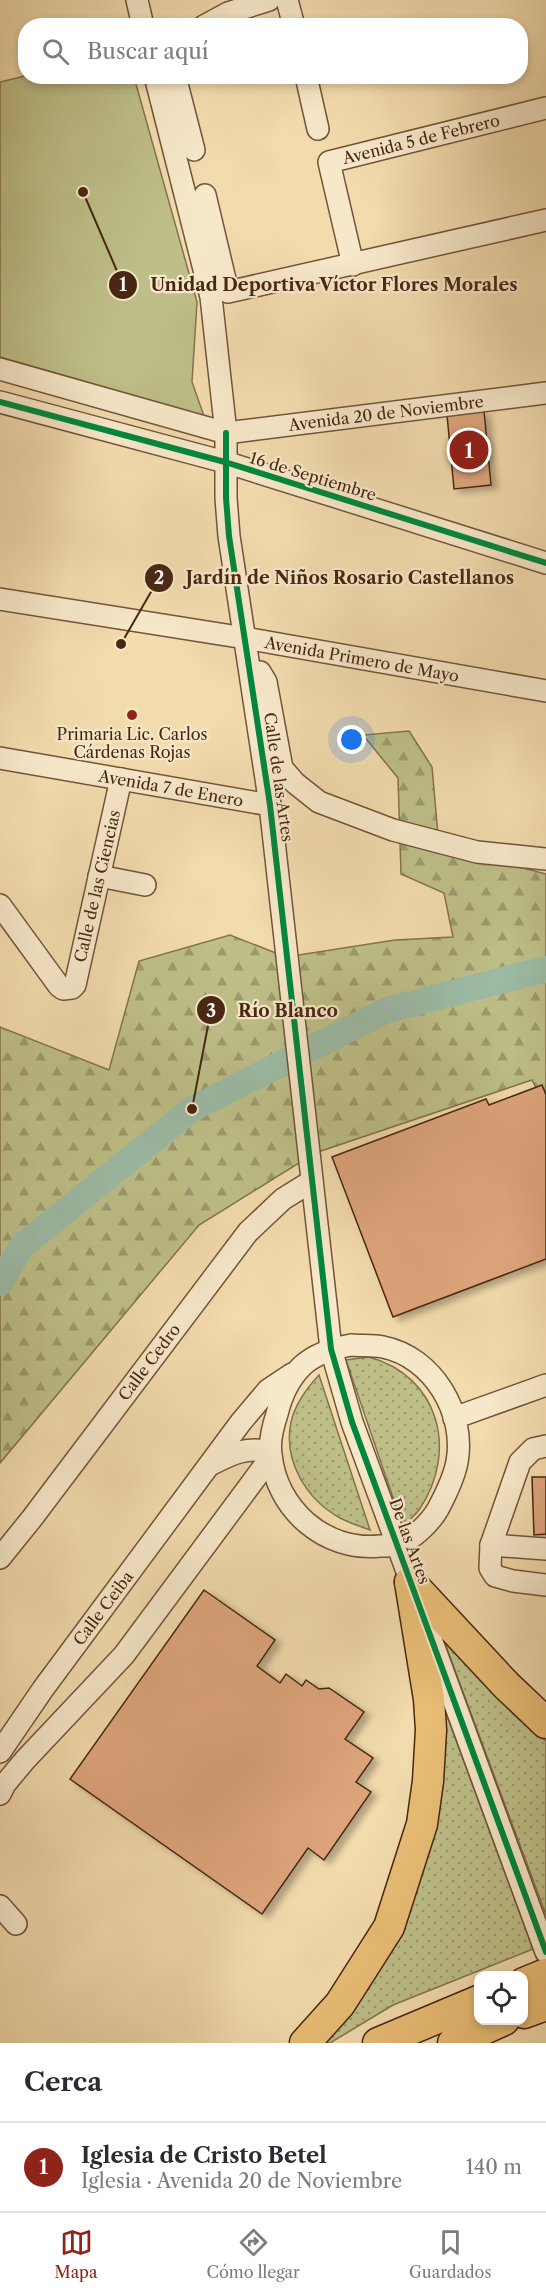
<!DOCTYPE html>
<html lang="es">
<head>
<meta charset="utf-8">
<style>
  :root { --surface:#fff; --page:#f7f7f7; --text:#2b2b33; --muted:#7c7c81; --line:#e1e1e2; --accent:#8f2418 }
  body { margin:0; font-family:"Libre Caslon Text",serif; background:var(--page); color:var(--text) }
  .controls { position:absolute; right:18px; bottom:18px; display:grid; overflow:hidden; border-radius:12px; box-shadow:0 3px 9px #0003 }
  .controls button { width:54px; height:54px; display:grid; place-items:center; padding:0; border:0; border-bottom:2px solid var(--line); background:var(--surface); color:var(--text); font:30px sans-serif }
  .you { position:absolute; left:352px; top:740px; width:21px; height:21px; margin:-15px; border:4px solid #fff; border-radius:50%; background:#1a73e8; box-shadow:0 0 0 9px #1a73e833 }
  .badge { display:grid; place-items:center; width:39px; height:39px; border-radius:50%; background:var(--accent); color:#fff; font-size:20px; font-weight:700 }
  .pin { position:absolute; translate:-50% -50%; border:3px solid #fff; box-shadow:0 2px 6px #0006 }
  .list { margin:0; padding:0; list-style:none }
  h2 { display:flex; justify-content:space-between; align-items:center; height:78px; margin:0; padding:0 24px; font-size:26px }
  h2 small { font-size:20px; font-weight:400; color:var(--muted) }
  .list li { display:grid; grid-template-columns:39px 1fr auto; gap:18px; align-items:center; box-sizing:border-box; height:90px; padding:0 24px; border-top:2px solid var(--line) }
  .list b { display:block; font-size:22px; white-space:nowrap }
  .list p { margin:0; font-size:20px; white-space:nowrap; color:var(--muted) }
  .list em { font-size:20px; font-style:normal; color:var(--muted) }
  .icon { flex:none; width:33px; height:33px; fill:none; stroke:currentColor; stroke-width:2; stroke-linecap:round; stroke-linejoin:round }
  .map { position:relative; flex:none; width:546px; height:2043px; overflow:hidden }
  .search { position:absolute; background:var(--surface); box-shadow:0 3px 9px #0003; left:18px; right:18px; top:18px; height:66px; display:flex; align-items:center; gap:15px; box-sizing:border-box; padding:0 21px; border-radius:24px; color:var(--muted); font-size:22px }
  .sheet { height:168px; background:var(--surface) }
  nav { display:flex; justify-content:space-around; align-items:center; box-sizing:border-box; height:84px; border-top:2px solid var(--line); background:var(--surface); font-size:16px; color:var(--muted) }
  nav a { display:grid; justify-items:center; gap:3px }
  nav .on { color:var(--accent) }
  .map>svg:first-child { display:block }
  .grass { fill:url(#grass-dots); stroke:#83734d; stroke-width:1.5 }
  .forest { fill:url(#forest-firs); stroke:#83734d; stroke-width:1.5 }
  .pitch { fill:#bebf88; stroke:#83734d; stroke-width:1.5 }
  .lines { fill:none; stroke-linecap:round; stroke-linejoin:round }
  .river { stroke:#9cbba6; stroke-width:26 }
  .building { fill:#dea57b; stroke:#482712; stroke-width:1.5; filter:url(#shadow) }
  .minor-casing { stroke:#725439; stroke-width:24 }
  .highway-casing { stroke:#482712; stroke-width:33 }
  .minor { stroke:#f7e8ca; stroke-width:21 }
  .highway { stroke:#e9be76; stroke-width:30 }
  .cycleway-casing { stroke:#f7e8ca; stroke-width:10 }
  .cycleway { stroke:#00873e; stroke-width:6 }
  .poi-dot { fill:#8f2418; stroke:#f7e8ca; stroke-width:2 }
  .labels { text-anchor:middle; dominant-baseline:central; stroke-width:4.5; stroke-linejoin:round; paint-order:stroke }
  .street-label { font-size:16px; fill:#482712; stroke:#f7e8ca }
  .poi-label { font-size:16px; fill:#482712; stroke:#f7e8ca }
  .leader { fill:none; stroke:#482712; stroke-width:2 }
  .callout-dot { fill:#482712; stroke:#f7e8ca; stroke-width:2 }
  .mark-label { font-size:18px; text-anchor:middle; font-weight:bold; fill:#fff }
  .callout-label { font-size:18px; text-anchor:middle; font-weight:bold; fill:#482712; stroke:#f7e8ca; stroke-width:4.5; stroke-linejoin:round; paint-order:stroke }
</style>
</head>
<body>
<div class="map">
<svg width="546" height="2043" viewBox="0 0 546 2043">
  <defs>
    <pattern id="grass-dots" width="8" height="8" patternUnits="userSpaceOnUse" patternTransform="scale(1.5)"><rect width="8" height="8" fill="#bebf88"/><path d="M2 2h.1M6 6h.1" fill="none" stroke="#9c9b6e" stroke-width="1.8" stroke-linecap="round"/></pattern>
    <pattern id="forest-firs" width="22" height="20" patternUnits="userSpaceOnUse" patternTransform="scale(1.5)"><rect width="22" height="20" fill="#bebf88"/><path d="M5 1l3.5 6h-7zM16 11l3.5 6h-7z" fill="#9c9b6e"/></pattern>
    <filter id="shadow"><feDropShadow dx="6" dy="4" stdDeviation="3" flood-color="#0004"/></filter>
  </defs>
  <rect width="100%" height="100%" fill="#f2dbad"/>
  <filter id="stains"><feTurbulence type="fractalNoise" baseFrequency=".00333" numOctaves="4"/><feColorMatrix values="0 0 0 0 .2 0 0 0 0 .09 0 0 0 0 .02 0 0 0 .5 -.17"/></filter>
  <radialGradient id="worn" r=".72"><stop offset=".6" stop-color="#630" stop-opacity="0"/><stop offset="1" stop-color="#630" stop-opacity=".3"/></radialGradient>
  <g class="grass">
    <path d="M369 1357C439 1376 459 1451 419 1510 414 1516 408 1521 403 1527L346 1360Z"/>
    <path d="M319 1375 370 1530C360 1526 349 1523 340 1518 306 1499 283 1461 291 1422 295 1404 307 1388 319 1375Z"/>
    <path d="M437 1622C470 1665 502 1709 546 1741V1915Z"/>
    <polygon points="439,1694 533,1949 393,2005 330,2043 315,2043 369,1978"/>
  </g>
  <polygon class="forest" points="409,731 432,767 439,846 546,874 546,1108 532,1080 315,1153 199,1225 0,1463 0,1027 109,1070 139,961 230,935 286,957 395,940 453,937 444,893 401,874 398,778 363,735"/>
  <polygon class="pitch" points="25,76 134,77 197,302 192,382 204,416 0,357 0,82"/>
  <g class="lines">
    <polyline class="river" points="0,1283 22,1246 192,1109 387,1010 546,969"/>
  </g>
  <g class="building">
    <polygon points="484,411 491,485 454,489 447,415"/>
    <polygon points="542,1085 546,1095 546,1259 393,1317 332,1157 486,1099 489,1105"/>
    <polygon points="532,1477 546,1477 546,1534 534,1535"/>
    <polygon points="204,1590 275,1640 257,1666 280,1683 286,1674 302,1686 306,1680 319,1689 329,1688 364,1712 345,1739 373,1758 356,1782 371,1792 324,1860 308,1848 262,1914 70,1779"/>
  </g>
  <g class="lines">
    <defs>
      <g id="minor">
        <polyline points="137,0 143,26"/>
        <polyline points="287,0 294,26"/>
        <polyline points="204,26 228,13 269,0"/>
        <polyline points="155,76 211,297 226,433 226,498 229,536 270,805 331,1349 352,1422 415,1593"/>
        <polyline points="175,76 194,150"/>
        <polyline points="306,76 318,129"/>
        <polyline points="205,195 228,292 546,220"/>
        <polyline points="353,265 329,162 546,108"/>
        <polyline points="0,369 226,433 546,393"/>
        <polyline points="0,402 225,462 546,563"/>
        <polyline points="0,599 245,638 546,691"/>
        <polyline points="260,672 266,682 282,768 295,783 319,802 393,830 477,852 546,859"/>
        <polyline points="0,758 270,805"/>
        <polyline points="99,876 145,885"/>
        <polyline points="0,905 59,986 63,989 72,988 75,985 121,779"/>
        <path d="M351 1345C362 1346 373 1345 383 1347 433 1357 466 1413 457 1462 454 1478 446 1494 438 1509 430 1523 413 1539 398 1545 393 1546 385 1546 380 1546 325 1552 276 1509 271 1454 269 1442 273 1426 277 1414 281 1397 289 1379 302 1366 315 1354 334 1348 351 1345Z"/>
        <polyline points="454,1418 546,1385"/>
        <polyline points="546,1446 533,1449 520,1462 491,1545 546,1549"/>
        <path d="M212 1464C231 1454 248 1446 270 1452"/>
        <polyline points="491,1545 490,1568 495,1576 513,1581 546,1585"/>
        <polyline points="0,1558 33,1517 248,1232 283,1199 312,1181"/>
        <polyline points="427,1628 546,1952"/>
        <polyline points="0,1752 43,1689 241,1422 268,1390 292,1374"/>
        <polyline points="0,1794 5,1784 25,1760 124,1655 271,1457"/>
        <polyline points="0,1906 16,1924"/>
      </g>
      <g id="highway">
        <polyline points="410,1582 506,1685 546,1723"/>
        <polyline points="524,1983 546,1974"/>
        <polyline points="524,2013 546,2005"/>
        <polyline points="305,2043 340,2004 389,1927 422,1824 428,1781 431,1730 429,1699 410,1582"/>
        <polyline points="378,2043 478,2001"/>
        <polyline points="453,2043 504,2020"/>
      </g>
    </defs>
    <use href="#minor" class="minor-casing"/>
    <use href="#highway" class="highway-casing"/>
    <use href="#minor" class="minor"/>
    <use href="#highway" class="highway"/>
    <defs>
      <g id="cycleway">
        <polyline points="0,402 225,462 546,563"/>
        <polyline points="226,433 226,498 229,536 270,805 331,1349 352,1422 546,1952"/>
      </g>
    </defs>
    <use href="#cycleway" class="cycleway-casing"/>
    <use href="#cycleway" class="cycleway"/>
  </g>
  <circle class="poi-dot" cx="132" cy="715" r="6"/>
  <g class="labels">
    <g class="street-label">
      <text transform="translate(421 139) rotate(-14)">Avenida 5 de Febrero</text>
      <text transform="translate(386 413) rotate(-7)">Avenida 20 de Noviembre</text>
      <text transform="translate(313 476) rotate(17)">16 de Septiembre</text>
      <text transform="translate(362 659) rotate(10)">Avenida Primero de Mayo</text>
      <text transform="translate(279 777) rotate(82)">Calle de las Artes</text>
      <text transform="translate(171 788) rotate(10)">Avenida 7 de Enero</text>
      <text transform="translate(97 886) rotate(-77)">Calle de las Ciencias</text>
      <text transform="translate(149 1362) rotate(-53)">Calle Cedro</text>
      <text transform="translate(410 1541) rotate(70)">De las Artes</text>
      <text transform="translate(103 1608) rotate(-53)">Calle Ceiba</text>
    </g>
    <g class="poi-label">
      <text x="132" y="734">Primaria Lic. Carlos<tspan x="132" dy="18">Cárdenas Rojas</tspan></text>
    </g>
  </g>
  <path class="leader" d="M83 192L123 285M121 644L159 578M192 1109L211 1010"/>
  <g class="callout-dot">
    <circle cx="83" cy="192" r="6"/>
    <circle cx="121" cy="644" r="6"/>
    <circle cx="192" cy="1109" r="6"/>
    <circle cx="123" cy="285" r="15"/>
    <circle cx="159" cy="578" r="15"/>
    <circle cx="211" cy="1010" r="15"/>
  </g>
  <g class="mark-label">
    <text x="123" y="291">1</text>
    <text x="159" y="584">2</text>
    <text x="211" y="1017">3</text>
  </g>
  <g class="callout-label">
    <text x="334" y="291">Unidad Deportiva Víctor Flores Morales</text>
    <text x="350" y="584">Jardín de Niños Rosario Castellanos</text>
    <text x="288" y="1017">Río Blanco</text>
  </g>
  <rect width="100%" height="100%" filter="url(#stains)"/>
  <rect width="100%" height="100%" fill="url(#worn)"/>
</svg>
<div class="controls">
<button><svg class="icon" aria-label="locate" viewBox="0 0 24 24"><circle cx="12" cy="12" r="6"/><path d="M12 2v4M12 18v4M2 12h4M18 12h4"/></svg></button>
</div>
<div class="you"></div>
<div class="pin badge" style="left:469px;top:450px">1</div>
<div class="search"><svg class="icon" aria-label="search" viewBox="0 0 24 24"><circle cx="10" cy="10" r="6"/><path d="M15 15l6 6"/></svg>Buscar aquí</div>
</div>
<section class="sheet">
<h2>Cerca<small></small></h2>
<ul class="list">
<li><span class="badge">1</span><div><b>Iglesia de Cristo Betel</b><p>Iglesia · Avenida 20 de Noviembre</p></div><em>140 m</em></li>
</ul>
</section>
<nav>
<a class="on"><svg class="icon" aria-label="map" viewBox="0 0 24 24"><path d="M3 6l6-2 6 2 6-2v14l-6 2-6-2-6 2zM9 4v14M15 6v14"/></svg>Mapa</a>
<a><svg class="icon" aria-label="directions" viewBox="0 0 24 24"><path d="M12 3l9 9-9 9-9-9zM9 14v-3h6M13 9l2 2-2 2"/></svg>Cómo llegar</a>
<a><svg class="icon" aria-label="saved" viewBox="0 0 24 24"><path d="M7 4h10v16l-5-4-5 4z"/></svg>Guardados</a>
</nav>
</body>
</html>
